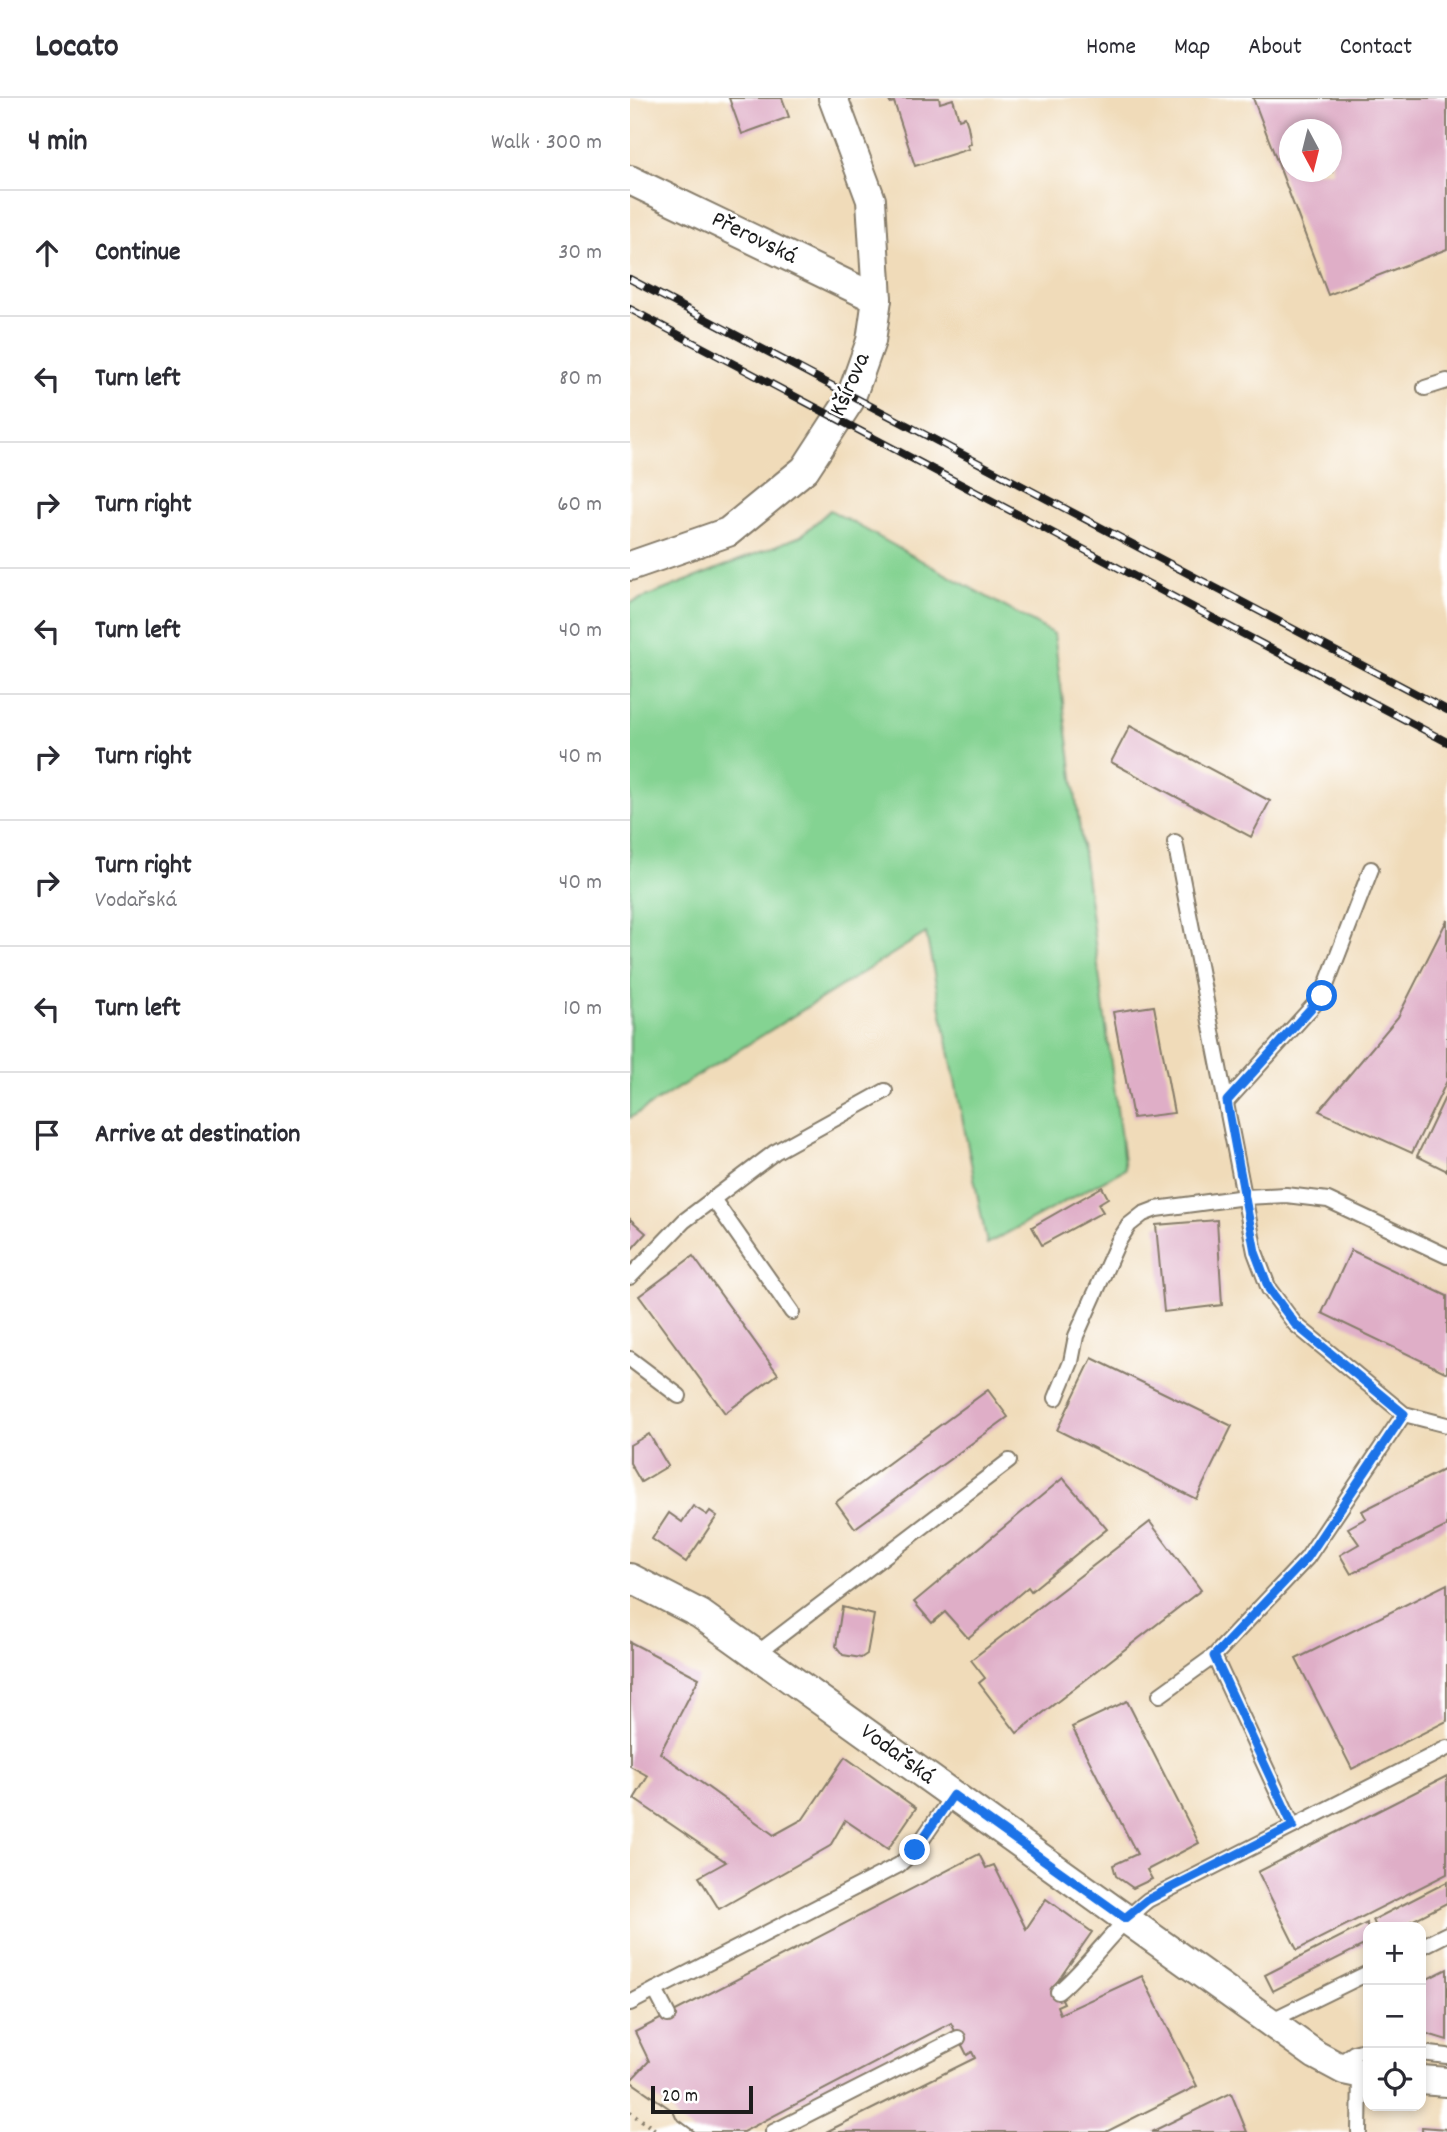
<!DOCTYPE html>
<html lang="en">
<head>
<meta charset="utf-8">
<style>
  :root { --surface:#fff; --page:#f2f2f3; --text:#2b2b33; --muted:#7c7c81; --line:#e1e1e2 }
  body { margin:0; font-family:Dekko,sans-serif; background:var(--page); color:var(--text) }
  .controls { position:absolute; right:21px; bottom:21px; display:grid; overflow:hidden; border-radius:14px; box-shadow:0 4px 10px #0003 }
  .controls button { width:63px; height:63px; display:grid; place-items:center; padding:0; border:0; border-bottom:2px solid var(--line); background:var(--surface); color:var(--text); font:35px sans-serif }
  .compass { position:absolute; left:649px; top:21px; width:63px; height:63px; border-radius:50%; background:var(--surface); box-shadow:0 4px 10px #0003; rotate:173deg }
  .scale { position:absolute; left:21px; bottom:18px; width:102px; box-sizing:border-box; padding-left:7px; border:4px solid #1c1c1c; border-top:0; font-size:19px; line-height:24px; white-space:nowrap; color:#1c1c1c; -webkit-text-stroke:5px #fff; paint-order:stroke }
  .stop { position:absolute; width:21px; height:21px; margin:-16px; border:5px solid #1a73e8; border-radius:50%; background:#fff }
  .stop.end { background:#1a73e8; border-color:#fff; box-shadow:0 2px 7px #0008 }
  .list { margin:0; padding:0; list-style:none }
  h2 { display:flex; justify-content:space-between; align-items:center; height:91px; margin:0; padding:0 28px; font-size:30px }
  h2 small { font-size:23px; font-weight:400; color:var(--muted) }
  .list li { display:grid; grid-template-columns:46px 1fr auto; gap:21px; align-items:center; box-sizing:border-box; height:126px; padding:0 28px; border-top:2px solid var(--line) }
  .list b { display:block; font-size:26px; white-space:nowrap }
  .list p { margin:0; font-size:23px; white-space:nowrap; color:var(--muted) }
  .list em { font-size:23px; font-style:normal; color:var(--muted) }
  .icon { flex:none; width:38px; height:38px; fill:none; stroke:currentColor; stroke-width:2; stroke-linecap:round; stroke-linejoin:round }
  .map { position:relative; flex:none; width:817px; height:2034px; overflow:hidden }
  header { display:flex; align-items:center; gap:42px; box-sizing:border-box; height:98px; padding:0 35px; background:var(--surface); border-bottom:2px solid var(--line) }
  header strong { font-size:33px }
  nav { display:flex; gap:38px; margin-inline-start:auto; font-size:24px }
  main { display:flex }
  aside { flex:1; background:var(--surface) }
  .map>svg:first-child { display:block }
  .green { fill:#84d392; stroke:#507857; stroke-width:2 }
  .building { fill:#dfaec7; fill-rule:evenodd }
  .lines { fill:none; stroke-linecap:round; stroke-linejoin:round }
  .service-casing { stroke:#867c6a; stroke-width:18 }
  .minor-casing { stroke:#867c6a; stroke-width:32 }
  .path { stroke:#867c6a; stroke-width:4.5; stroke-dasharray:2 5; stroke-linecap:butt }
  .service { stroke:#fff; stroke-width:14 }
  .minor { stroke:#fff; stroke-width:28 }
  .rail-casing { stroke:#1c1c1c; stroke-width:8 }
  .rail { stroke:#fff; stroke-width:5; stroke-dasharray:16; stroke-linecap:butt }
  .route { stroke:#1a73e8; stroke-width:9 }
  .labels { text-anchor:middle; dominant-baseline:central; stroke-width:5; stroke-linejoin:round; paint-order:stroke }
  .street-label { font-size:24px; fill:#1c1c1c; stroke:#fff }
</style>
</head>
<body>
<header>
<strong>Locato</strong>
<nav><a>Home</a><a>Map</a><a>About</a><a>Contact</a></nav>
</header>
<main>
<aside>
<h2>4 min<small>Walk · 300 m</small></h2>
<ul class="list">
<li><svg class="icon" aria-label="ahead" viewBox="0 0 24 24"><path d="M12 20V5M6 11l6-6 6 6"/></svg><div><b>Continue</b></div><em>30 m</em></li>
<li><svg class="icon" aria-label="left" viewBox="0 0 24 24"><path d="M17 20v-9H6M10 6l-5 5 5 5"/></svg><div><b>Turn left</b></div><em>80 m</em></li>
<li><svg class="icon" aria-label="right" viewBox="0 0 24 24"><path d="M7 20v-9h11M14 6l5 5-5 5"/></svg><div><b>Turn right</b></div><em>60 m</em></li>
<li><svg class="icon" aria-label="left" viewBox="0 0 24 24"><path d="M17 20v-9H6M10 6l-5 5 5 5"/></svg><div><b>Turn left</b></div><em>40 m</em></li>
<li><svg class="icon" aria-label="right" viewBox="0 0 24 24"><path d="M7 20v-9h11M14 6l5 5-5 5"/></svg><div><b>Turn right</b></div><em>40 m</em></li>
<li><svg class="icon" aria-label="right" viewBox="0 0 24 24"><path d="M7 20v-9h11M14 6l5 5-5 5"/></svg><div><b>Turn right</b><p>Vodařská</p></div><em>40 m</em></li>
<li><svg class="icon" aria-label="left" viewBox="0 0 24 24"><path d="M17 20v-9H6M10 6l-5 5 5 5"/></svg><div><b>Turn left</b></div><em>10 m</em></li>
<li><svg class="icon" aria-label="arrive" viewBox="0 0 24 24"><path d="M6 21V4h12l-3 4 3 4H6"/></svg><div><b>Arrive at destination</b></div></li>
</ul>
</aside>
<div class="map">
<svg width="817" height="2034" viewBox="0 0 817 2034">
  <rect width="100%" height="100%" fill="#fff"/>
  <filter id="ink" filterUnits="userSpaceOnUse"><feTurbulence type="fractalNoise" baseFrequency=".0143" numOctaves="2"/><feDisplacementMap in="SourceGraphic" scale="14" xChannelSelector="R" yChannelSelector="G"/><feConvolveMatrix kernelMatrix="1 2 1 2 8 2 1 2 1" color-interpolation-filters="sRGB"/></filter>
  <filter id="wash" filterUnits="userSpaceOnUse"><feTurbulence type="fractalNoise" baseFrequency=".00686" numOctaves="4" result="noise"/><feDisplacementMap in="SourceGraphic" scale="28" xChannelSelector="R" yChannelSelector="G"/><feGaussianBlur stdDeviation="1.57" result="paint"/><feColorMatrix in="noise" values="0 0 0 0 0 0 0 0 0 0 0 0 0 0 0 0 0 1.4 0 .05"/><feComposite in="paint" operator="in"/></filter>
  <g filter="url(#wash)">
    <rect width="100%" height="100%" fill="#f0dbb9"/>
    <polygon class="green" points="200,412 424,536 495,1071 357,1146 296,835 0,1020 0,505 171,438"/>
    <g id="blocks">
      <g class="building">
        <polygon points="99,0 152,0 159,19 112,36"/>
        <polygon points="258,0 309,0 310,5 323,1 329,21 335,19 338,28 341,46 337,47 339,51 285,68 264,4 260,5"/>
        <path d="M623 0H817V151L698 197ZM660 32H702V74H660Z"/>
        <polygon points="500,628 640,703 621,739 481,664"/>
        <polygon points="817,822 817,983 782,1055 689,1013 768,919"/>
        <polygon points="524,908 544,1015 503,1020 483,914"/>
        <polygon points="817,995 817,1073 787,1058"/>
        <polygon points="472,1089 478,1100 468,1106 473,1114 412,1147 402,1129"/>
        <polygon points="0,1121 16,1135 0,1153"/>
        <polygon points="587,1122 592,1207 534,1214 526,1127"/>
        <polygon points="721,1152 817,1198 817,1275 692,1215"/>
        <polygon points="63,1158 148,1276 95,1315 9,1198"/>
        <polygon points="462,1260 602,1328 566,1401 427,1332"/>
        <polygon points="358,1292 378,1319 225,1430 206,1404"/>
        <polygon points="19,1336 38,1368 11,1384 0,1365 0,1347"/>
        <polygon points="817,1370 817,1428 721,1476 710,1457 729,1446 718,1430 736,1420 732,1413"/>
        <polygon points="433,1380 477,1431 401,1493 398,1489 338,1540 315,1514 302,1525 284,1504"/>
        <polygon points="63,1408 77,1417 80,1413 87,1418 56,1464 22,1441 39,1415 52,1424"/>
        <polygon points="520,1424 571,1492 387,1635 349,1585 355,1580 341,1562"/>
        <polygon points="817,1486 817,1623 722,1671 666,1561"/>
        <polygon points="212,1509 244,1517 237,1556 231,1560 213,1557 206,1548"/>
        <polygon points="0,1544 69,1580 30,1655 144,1737 173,1721 215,1659 286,1710 258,1751 215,1722 200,1748 89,1811 69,1779 96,1764 4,1701 18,1678 0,1668"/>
        <polygon points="497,1603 569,1745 517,1772 522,1781 503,1790 486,1778 483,1767 507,1756 442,1629"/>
        <polygon points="817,1678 817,1776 667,1852 628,1774"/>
        <polygon points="349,1756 356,1770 364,1767 396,1831 416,1801 462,1834 425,1887 434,1905 427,1908 430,1916 512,1878 567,1988 476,2034 196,2034 345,1960 342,1954 337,1957 321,1925 113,2034 65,2034 46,2020 43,2013 0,1983 19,1963 5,1934"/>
        <polygon points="817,1784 817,1805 770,1829 746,1829 743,1822"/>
        <polygon points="737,1825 738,1845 643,1893 635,1877"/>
        <polygon points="817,1871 817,1942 791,1934 791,1884"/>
        <polygon points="601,1995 617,2034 521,2034"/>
        <polygon points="792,2029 817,2031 817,2034 792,2034"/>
      </g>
    </g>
  </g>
  <g filter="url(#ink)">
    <use href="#blocks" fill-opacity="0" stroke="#867c6a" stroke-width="2"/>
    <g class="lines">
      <defs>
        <g id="service">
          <polyline points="795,290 817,283"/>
          <polyline points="545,744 625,1154 639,1191 665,1226 774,1316 817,1327"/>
          <polyline points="597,1003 692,898 741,771"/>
          <polyline points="83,1101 162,1214"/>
          <polyline points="0,1179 54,1123 145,1054 255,993"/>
          <polyline points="0,1261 49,1298"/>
          <polyline points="426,1300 441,1264 446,1238 488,1144 499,1127 513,1116 526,1111 615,1099 656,1097 698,1102 817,1158"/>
          <polyline points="126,1556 379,1363"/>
          <polyline points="584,1558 663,1728"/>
          <polyline points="530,1597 584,1558 677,1460 774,1316"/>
          <polyline points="791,1849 817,1836"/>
          <path d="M428 1894C461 1866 484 1829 518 1802L817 1650"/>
          <polyline points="0,1905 25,1892"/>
          <polyline points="38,1917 25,1892 269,1767 285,1752 323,1697"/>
          <polyline points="640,1923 738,1875"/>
          <polyline points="791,1955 817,1958"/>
          <polyline points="706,1968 724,1955 738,1951"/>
          <polyline points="143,2034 328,1940"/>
          <polyline points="729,2034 730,1976"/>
        </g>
        <g id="minor">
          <polyline points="0,82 247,201"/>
          <polyline points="0,468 98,434 175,371 220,302 241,243 247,201 241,102 203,0"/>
          <polyline points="0,1480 70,1516 686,1957 714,1972 738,1977"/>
          <polyline points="791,1982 817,1984"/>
        </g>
      </defs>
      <use href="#service" class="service-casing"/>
      <use href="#minor" class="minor-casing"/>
      <polyline class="path" points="0,2014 28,2034"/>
      <use href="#service" class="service"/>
      <use href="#minor" class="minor"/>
      <defs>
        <g id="rail">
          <polyline points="0,181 817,612"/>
          <polyline points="0,211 817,644"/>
        </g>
      </defs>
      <use href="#rail" class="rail-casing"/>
      <use href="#rail" class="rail"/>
    </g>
  </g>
  <g class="lines" filter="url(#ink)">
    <polyline class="route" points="285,1752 323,1697 495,1820 517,1802 663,1728 584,1558 677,1460 774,1316 665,1226 639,1191 625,1154 597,1003 692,898"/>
  </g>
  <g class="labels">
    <g class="street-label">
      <text transform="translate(124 141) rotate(26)">Přerovská</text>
      <text transform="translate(221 287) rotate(-66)">Kšírova</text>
      <text transform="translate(267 1657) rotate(36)">Vodařská</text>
    </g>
  </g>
</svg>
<div class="controls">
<button>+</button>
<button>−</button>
<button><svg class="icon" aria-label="locate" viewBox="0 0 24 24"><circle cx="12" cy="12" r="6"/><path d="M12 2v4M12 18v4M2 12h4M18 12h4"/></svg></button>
</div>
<svg class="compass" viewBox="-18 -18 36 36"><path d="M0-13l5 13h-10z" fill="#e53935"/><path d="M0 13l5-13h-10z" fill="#7c7c81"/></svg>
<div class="scale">20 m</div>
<div class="stop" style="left:692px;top:898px"></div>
<div class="stop end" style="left:285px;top:1752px"></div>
</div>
</main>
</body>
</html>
